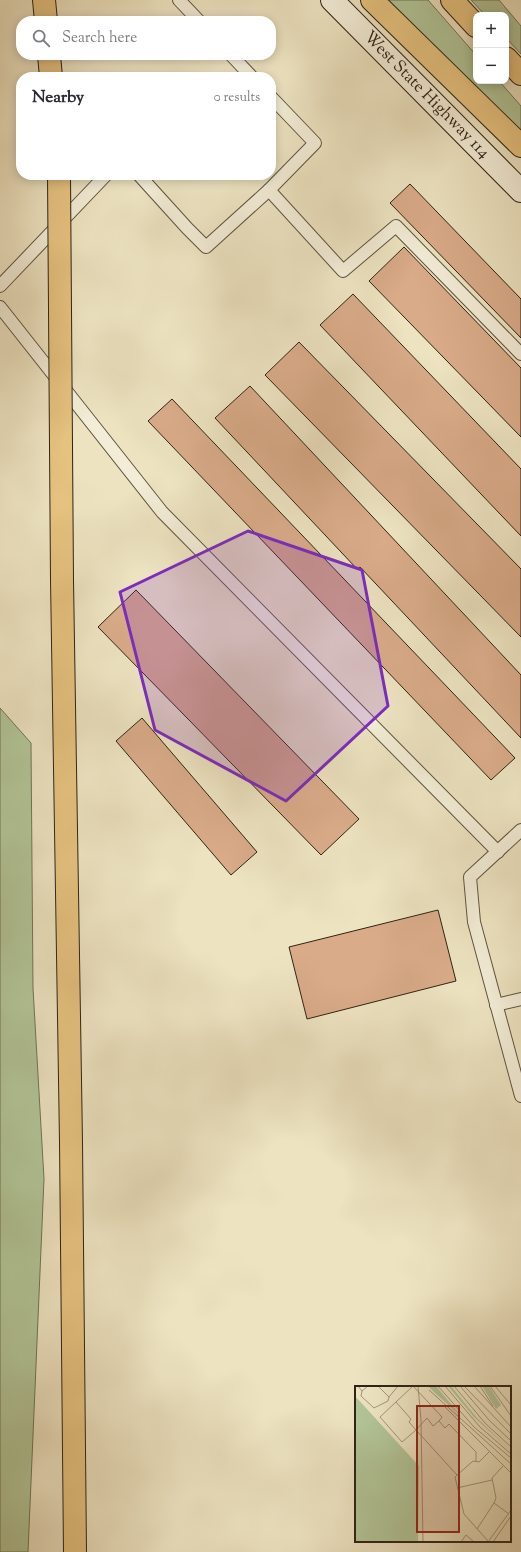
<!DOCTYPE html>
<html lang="en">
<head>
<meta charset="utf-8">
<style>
  :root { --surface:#fff; --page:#f2f2f3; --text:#2b2b33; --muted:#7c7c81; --line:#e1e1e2 }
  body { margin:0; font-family:"Sorts Mill Goudy",serif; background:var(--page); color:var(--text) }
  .controls { position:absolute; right:12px; top:12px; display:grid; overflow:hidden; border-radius:8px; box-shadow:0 2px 10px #0003 }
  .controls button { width:36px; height:36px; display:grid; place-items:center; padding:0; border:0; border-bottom:1px solid var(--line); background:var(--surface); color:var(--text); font:20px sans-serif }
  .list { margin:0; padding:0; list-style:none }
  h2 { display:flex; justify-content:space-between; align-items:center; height:52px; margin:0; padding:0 16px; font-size:17px }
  h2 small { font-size:13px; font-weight:400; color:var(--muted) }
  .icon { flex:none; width:22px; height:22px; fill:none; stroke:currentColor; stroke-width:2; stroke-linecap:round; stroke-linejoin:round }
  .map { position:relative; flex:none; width:521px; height:1552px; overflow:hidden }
  .search { position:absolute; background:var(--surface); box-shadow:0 2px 10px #0003; left:16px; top:16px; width:260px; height:44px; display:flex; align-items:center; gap:10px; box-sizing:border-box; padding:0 14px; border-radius:16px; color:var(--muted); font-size:15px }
  .panel { position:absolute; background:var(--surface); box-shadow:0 2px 10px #0003; left:16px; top:72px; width:260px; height:108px; border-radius:16px }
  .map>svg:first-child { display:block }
  .green { fill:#b2c598; stroke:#707456 }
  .building { fill:#d9ab89; stroke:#2e2315 }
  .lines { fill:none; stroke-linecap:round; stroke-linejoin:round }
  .lane-casing { stroke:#5e5340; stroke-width:14 }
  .secondary-casing { stroke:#2e2315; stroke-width:24 }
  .highway-casing { stroke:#2e2315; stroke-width:24 }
  .lane { stroke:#f3edd7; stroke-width:12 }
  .secondary { stroke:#f3edd7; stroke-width:22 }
  .highway { stroke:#e6c280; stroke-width:22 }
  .highway-bridge-casing { stroke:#2e2315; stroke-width:24; stroke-linecap:butt }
  .highway-bridge { stroke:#e6c280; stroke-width:22 }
  .marked { fill:#7b2cbf; fill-opacity:0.2; stroke:#7b2cbf; stroke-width:3; stroke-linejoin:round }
  .labels { text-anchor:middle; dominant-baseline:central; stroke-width:3; stroke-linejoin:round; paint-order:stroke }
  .street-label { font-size:17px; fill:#2e2315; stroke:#f3edd7 }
  .inset-road { fill:none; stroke:#a1967c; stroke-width:1 }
  .view { fill:#8f2418; fill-opacity:0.15; stroke:#8f2418; stroke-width:2 }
  .inset-edge { fill:none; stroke:#2e2315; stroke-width:2 }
</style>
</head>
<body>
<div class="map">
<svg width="521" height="1552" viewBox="0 0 521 1552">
  <rect width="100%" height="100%" fill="#ede3c1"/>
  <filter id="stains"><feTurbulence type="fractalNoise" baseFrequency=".005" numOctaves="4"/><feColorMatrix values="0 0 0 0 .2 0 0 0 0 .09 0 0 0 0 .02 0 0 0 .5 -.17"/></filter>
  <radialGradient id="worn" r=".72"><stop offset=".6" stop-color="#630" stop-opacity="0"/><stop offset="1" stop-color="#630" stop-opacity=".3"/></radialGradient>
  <g class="green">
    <polygon points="384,0 428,0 476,55 476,81 499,81 521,106 521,130"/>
    <polygon points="471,0 499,0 521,26 521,54 506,38 506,15 485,15"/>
    <polygon points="0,708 31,743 33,988 44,1179 28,1552 0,1552"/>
  </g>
  <g class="building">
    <polygon points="410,184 521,299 521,338 390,203"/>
    <polygon points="404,247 521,368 521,437 369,281"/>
    <polygon points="353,294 521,469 521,536 320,325"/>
    <polygon points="299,342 521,569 521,637 265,375"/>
    <polygon points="250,386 521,675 521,738 360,567 357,569 215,418"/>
    <polygon points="172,399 515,758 491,780 148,421"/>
    <polygon points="136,590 359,819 321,855 98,627"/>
    <polygon points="142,718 257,852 231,875 116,741"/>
    <polygon points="438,910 456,981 307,1019 289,947"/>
  </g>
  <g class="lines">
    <defs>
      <g id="lane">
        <polyline points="179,0 199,21"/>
        <polyline points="231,55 252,77"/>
        <polyline points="271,97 315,143 269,190 343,271 396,226 521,354"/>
        <polyline points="139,175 187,228 206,247 269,190"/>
        <polyline points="0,286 106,175"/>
        <polyline points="0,307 162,512 498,852"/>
        <polyline points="521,830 470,877 474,922 521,1096"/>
        <polyline points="496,1005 521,999"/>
      </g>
      <g id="secondary">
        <path id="s1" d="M332 0 521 191"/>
      </g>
      <g id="highway">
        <polyline points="44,0 46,21"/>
        <polyline points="372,0 521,146"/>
        <polyline points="452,0 476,26"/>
        <polyline points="49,55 51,77"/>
        <polyline points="506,58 521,74"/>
      </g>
    </defs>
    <use href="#lane" class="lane-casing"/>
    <use href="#secondary" class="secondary-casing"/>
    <use href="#highway" class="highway-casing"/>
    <use href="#lane" class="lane"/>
    <use href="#secondary" class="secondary"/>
    <use href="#highway" class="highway"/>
    <defs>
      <polyline id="highway-bridge" points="59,175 62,580 71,1142 75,1552"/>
    </defs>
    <use href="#highway-bridge" class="highway-bridge-casing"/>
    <use href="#highway-bridge" class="highway-bridge"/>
  </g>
  <path class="marked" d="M248 531 362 570 388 706 286 801 155 730 120 592Z"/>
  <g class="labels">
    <g class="street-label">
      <text stroke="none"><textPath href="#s1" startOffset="134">West State Highway 114</textPath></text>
    </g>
  </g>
  <g transform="translate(355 1386)">
    <rect width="156" height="156" fill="#ede3c1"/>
    <path d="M73 0H81L105 29 81 8ZM93 0H96L121 31 156 65 119 31ZM127 0H134L146 19 141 23ZM0 10 64 80 63 156H0Z" fill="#b2c598"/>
    <path class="inset-road" d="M3 0 7 5 13 0M23 0 34 11 43 0M58 0 87 31 84 35 90 42 94 38 121 66V76M63 0 66 34 68 156M83 0 119 41 156 72M90 0 125 41 156 68M99 0 130 37 156 61M105 0 134 34 156 55M109 0 156 48M119 0 156 41M125 0 138 20M135 0 156 30M140 0 156 19M74 4 156 78M7 5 6 10 19 22 33 15 34 11M41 16 56 33 54 36 61 44 47 56 25 31 58 0M89 20 156 87M84 35 78 40 72 32 61 44 102 89M148 80 137 92 141 112 139 117 154 128M102 102 137 94M122 143 139 117M133 155 109 128 100 91 118 75 124 76 134 66M106 156 111 149 119 156M133 156 156 124M138 156 156 130"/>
    <path class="view" d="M62 20H104V146H62Z"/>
    <rect width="156" height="156" class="inset-edge"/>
  </g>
  <rect width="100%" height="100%" filter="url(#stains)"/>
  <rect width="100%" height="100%" fill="url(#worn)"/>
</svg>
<div class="controls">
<button>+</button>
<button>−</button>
</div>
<div class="search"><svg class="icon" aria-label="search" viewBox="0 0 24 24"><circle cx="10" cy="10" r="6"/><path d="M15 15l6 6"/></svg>Search here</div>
<section class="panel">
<h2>Nearby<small>0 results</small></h2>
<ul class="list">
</ul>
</section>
</div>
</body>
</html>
